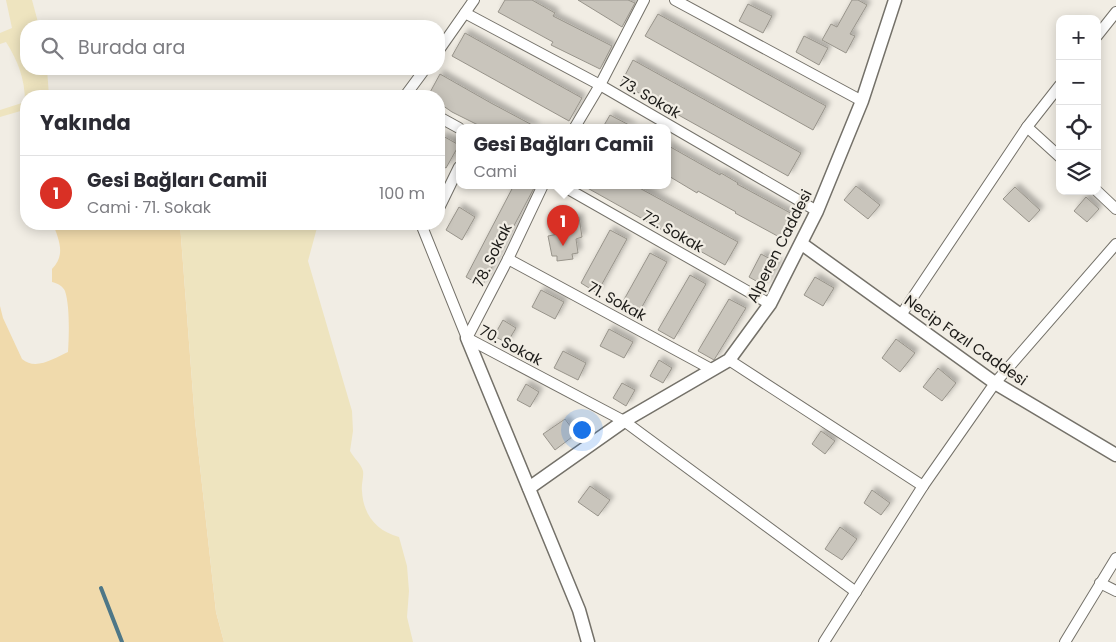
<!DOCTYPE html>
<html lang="tr">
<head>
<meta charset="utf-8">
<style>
  :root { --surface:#fff; --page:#f7f7f7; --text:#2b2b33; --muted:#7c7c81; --line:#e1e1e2; --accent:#d93025 }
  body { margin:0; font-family:Poppins,sans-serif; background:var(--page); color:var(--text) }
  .controls { position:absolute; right:15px; top:15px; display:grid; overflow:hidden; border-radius:10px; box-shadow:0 2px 12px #0003 }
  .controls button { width:45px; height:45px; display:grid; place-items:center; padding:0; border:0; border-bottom:1px solid var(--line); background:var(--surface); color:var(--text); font:25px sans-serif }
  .you { position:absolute; left:581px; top:429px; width:18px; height:18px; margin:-12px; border:4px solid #fff; border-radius:50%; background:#1a73e8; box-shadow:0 0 0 8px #1a73e833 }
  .badge { display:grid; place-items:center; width:32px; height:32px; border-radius:50%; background:var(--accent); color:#fff; font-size:16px; font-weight:700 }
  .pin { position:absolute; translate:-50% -41px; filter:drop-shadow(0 1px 2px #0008) }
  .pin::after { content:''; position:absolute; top:26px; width:18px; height:15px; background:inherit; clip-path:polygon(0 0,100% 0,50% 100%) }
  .popup { position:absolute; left:456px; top:124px; width:215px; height:65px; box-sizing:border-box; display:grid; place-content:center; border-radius:10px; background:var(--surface); filter:drop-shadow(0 1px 4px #0005); font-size:16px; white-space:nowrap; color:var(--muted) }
  .popup b { font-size:19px; color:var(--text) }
  .popup::after { content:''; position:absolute; left:50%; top:100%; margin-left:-10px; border:10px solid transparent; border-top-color:var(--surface) }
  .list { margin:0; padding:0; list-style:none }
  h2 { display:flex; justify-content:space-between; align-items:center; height:65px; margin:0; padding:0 20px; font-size:21px }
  h2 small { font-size:16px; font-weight:400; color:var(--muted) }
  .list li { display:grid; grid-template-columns:32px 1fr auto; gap:15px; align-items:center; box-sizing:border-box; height:75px; padding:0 20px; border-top:1px solid var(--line) }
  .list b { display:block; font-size:19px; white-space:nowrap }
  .list p { margin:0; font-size:16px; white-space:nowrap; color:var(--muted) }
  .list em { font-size:16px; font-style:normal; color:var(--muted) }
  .icon { flex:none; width:28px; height:28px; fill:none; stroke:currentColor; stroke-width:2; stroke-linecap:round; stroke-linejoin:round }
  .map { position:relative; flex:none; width:1116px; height:642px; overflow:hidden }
  .search { position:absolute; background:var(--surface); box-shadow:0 2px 12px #0003; left:20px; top:20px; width:425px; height:55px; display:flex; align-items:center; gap:12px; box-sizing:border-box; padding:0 18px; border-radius:20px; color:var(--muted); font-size:19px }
  .panel { position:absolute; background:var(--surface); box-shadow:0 2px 12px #0003; left:20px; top:90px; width:425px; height:140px; border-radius:20px }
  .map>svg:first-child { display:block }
  .green { fill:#f0daac }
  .sand { fill:#eee4bf }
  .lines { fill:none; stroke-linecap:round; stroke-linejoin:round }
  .stream { stroke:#4e7787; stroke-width:4 }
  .building { fill:#c9c5bc; stroke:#98948b; filter:url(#shadow) }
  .minor-casing { stroke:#747169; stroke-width:12 }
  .tertiary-casing { stroke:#747169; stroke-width:15 }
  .minor { stroke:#fff; stroke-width:10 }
  .tertiary { stroke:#fff; stroke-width:12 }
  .labels { text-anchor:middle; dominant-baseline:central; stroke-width:4.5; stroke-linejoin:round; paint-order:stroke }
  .street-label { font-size:15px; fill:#1c1b18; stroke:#f1ede4 }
</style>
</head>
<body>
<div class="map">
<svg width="1116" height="642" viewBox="0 0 1116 642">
  <defs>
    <filter id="shadow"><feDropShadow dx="4" dy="-4" stdDeviation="2.5" flood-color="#0004"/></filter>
  </defs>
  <rect width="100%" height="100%" fill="#f1ede4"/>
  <path class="green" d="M53 224H180L195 421 216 612 224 642H0V306L3 318 22 359C36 371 54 358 68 352 69 336 70 306 65 291 63 286 57 283 52 282V269C66 255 59 240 53 224Z"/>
  <g class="sand">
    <path d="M6 0H32L39 26H26V69H47L49 96H26V120L24 110 0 117V110L25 102C25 79 18 61 6 42L0 44V33L12 28Z"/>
    <path d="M180 224H318L308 261 352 411 353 431 350 451C353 457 362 465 363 471 364 477 361 485 362 491 363 514 376 531 399 537L407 566 409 591 407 617 413 642H224L216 612 195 421Z"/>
  </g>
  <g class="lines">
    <polyline class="stream" points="101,588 122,642"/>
  </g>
  <g class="building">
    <polygon points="505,0 532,0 555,13 553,16 612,46 600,69 551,45 553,42 498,12"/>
    <polygon points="578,0 628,0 635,3 622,27"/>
    <polygon points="852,0 858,0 867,5 850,34 855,36 846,53 822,40 831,24 837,27"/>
    <polygon points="748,4 772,16 763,33 739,21"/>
    <polygon points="658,14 826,106 813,130 645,36"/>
    <polygon points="465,33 582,98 569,121 452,56"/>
    <polygon points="804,36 828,48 819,65 796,52"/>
    <polygon points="633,60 801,153 788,176 621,83"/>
    <polygon points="440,74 491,103 536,127 482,127 452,112 439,103 439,96 428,96"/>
    <polygon points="610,115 633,127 603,127"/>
    <polygon points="443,136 459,145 446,168 439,164 439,142"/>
    <polygon points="667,145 720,175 721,173 738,183 737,184 796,216 783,239 735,213 736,212 698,191 697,193 667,175"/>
    <polygon points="514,185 528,185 534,188 482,286 466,277"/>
    <polygon points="582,185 634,185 738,242 725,265"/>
    <polygon points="856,186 880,205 868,219 844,200"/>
    <polygon points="1015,187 1040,210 1029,222 1003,199"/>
    <polygon points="1086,197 1099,209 1087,222 1074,211"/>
    <polygon points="459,207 475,217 462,240 446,230"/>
    <polygon points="579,217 582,237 576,239 578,253 572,254 573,259 557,261 557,256 552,256 548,236 558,234 555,222"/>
    <polygon points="610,230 627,239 597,293 581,283"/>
    <polygon points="650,253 667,262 638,314 621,305"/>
    <polygon points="761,254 778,263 765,286 749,277"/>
    <polygon points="690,275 706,284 674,339 658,330"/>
    <polygon points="815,277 834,288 823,306 804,295"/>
    <polygon points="541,290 564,302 555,319 532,307"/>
    <polygon points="729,299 746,308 714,360 698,351"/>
    <polygon points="503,320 516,328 507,343 494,336"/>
    <polygon points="609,329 633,342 624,358 600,346"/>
    <polygon points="896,339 915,353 900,372 882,358"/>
    <polygon points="563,351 586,363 578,380 554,368"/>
    <polygon points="659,360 672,368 663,383 650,376"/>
    <polygon points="938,368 956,383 942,401 923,387"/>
    <polygon points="622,383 635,390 626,406 613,398"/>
    <polygon points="526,384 539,392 530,407 517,400"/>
    <polygon points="565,419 576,434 555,450 543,434"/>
    <polygon points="821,431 835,441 825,454 812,444"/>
    <polygon points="590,486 610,500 598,516 578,502"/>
    <polygon points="872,490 890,503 881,515 864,503"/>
    <polygon points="840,527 857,539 842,560 825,549"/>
  </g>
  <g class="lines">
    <defs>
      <g id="minor">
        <polyline points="675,0 862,101"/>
        <polyline points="465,13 600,85 817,211"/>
        <polyline points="1097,36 1116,12"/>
        <polyline points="439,50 474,0"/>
        <polyline points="405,96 425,69"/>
        <polyline points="439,117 459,128"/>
        <polyline points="575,127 600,85 644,0"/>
        <polyline points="1027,127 1060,85"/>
        <polyline points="561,185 770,304"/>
        <polyline points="1097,191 1116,209"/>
        <polyline points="439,208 459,167"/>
        <polyline points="421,224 467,338 624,421 856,592"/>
        <polyline points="508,259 711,369"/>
        <polyline points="901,315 1027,127 1060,157"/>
        <polyline points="467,338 508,259 543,185"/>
        <polyline points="729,360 923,486"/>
        <polyline points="1100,583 1116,591"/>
        <polyline points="824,642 923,486 995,383 1116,244"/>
        <polyline points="1065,642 1116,558"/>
      </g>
      <g id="tertiary">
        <polyline points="802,244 995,383 1116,455"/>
        <polyline points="467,338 579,610 588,642"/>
        <polyline points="529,488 624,421 729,360 770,304 817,211 862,101 895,0"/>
      </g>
    </defs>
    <use href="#minor" class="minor-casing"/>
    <use href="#tertiary" class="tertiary-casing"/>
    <use href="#minor" class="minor"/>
    <use href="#tertiary" class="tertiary"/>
  </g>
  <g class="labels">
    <g class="street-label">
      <text transform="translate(650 97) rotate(30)">73. Sokak</text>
      <text transform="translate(673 231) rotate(30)">72. Sokak</text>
      <text transform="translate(779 246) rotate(-63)">Alperen Caddesi</text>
      <text transform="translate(492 255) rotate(-64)">78. Sokak</text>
      <text transform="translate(617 301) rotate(29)">71. Sokak</text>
      <text transform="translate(966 340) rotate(35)">Necip Fazıl Caddesi</text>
      <text transform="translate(511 345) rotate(28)">70. Sokak</text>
    </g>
  </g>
</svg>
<div class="controls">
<button>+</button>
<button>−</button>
<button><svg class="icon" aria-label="locate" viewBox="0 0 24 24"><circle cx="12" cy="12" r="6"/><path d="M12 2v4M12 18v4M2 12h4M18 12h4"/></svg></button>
<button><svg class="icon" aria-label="layers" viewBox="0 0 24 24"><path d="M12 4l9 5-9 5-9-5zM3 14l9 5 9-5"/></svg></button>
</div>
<div class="you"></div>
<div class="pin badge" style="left:563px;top:246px">1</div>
<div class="popup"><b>Gesi Bağları Camii</b>Cami</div>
<div class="search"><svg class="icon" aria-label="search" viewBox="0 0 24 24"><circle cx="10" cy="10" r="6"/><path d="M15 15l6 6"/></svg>Burada ara</div>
<section class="panel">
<h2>Yakında<small></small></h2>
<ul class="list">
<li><span class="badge">1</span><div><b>Gesi Bağları Camii</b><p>Cami · 71. Sokak</p></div><em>100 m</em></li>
</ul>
</section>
</div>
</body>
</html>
